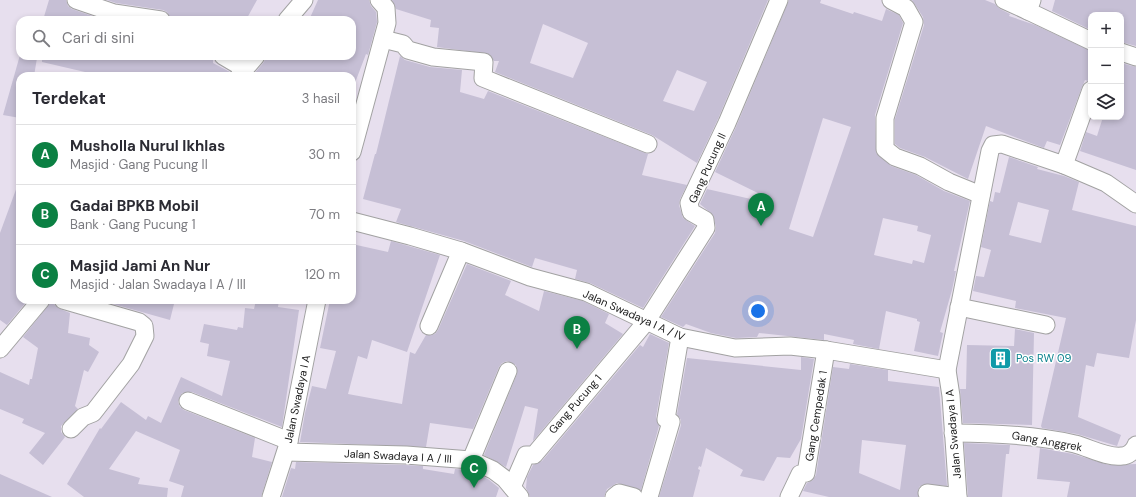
<!DOCTYPE html>
<html lang="id">
<head>
<meta charset="utf-8">
<style>
  :root { --surface:#fff; --page:#f2f2f3; --text:#2b2b33; --muted:#7c7c81; --line:#e1e1e2; --accent:#0b8043 }
  body { margin:0; font-family:"DM Sans",sans-serif; background:var(--page); color:var(--text) }
  .controls { position:absolute; right:12px; top:12px; display:grid; overflow:hidden; border-radius:8px; box-shadow:0 2px 6px #0003 }
  .controls button { width:36px; height:36px; display:grid; place-items:center; padding:0; border:0; border-bottom:1px solid var(--line); background:var(--surface); color:var(--text); font:20px sans-serif }
  .you { position:absolute; left:758px; top:311px; width:14px; height:14px; margin:-10px; border:3px solid #fff; border-radius:50%; background:#1a73e8; box-shadow:0 0 0 6px #1a73e833 }
  .badge { display:grid; place-items:center; width:26px; height:26px; border-radius:50%; background:var(--accent); color:#fff; font-size:13px; font-weight:700 }
  .pin { position:absolute; translate:-50% -33px; filter:drop-shadow(0 1px 2px #0008) }
  .pin::after { content:''; position:absolute; top:21px; width:14px; height:12px; background:inherit; clip-path:polygon(0 0,100% 0,50% 100%) }
  .list { margin:0; padding:0; list-style:none }
  h2 { display:flex; justify-content:space-between; align-items:center; height:52px; margin:0; padding:0 16px; font-size:17px }
  h2 small { font-size:13px; font-weight:400; color:var(--muted) }
  .list li { display:grid; grid-template-columns:26px 1fr auto; gap:12px; align-items:center; box-sizing:border-box; height:60px; padding:0 16px; border-top:1px solid var(--line) }
  .list b { display:block; font-size:15px; white-space:nowrap }
  .list p { margin:0; font-size:13px; white-space:nowrap; color:var(--muted) }
  .list em { font-size:13px; font-style:normal; color:var(--muted) }
  .icon { flex:none; width:22px; height:22px; fill:none; stroke:currentColor; stroke-width:2; stroke-linecap:round; stroke-linejoin:round }
  .map { position:relative; flex:none; width:1136px; height:497px; overflow:hidden }
  .search { position:absolute; background:var(--surface); box-shadow:0 2px 6px #0003; left:16px; top:16px; width:340px; height:44px; display:flex; align-items:center; gap:10px; box-sizing:border-box; padding:0 14px; border-radius:12px; color:var(--muted); font-size:15px }
  .panel { position:absolute; background:var(--surface); box-shadow:0 2px 6px #0003; left:16px; top:72px; width:340px; height:232px; border-radius:12px }
  .map>svg:first-child { display:block }
  .building { fill:#c6bfd5; fill-rule:evenodd }
  .lines { fill:none; stroke-linecap:round; stroke-linejoin:round }
  .street-casing { stroke:#a2a2a2; stroke-width:19 }
  .street { stroke:#fff; stroke-width:17 }
  .labels { text-anchor:middle; dominant-baseline:central; stroke-width:3; stroke-linejoin:round; paint-order:stroke }
  .street-label { font-size:11px; fill:#1b1b1b; stroke:#fff }
  .culture-label { font-size:11px; fill:#0d838f; stroke:#fff; text-anchor:start }
</style>
</head>
<body>
<div class="map">
<svg width="1136" height="497" viewBox="0 0 1136 497">
  <rect width="100%" height="100%" fill="#e7dfee"/>
  <g class="building">
    <polygon points="49,0 66,0 68,6 72,9 104,20 43,20"/>
    <polygon points="107,0 257,0 246,20 171,20 167,12 163,10 116,3"/>
    <polygon points="318,0 369,0 371,6 376,12 377,22 368,55 366,54 353,88 352,76 252,76 264,62 266,56 352,56 352,20 309,20"/>
    <path d="M392 0H768L718 119 697 163 652 135 495 72 499 61H494L489 54 437 47 439 28 430 27 431 20 396 9ZM543 24 588 43 573 78 530 63ZM677 70 707 82 694 111 663 101Z"/>
    <path d="M789 0H821L820 3 853 14 854 12 882 21 886 9 899 15 903 23 875 115 876 153 891 166 916 175 944 191 970 201 954 271H956L952 290 940 332 943 333 938 356 914 351 920 322 917 321V319L886 311 879 349 853 344 854 340 824 334V340L759 333 757 337 736 338 711 333 686 324 683 327 661 317 715 233 716 227 713 215 700 204 707 189 768 203 770 199 715 172 736 127ZM823 118 851 127 813 237 789 229ZM883 218 918 226 917 231 931 235 924 263 913 260 912 264 874 255Z"/>
    <polygon points="912,0 985,0 995,4 1000,9 1010,14 1009,16 1035,25 1091,51 1091,70 1088,81 1085,80 1082,87 1060,145 1047,141 1044,148 986,126 968,179 925,157 900,148 895,144 895,119 924,25 923,17"/>
    <polygon points="1055,0 1136,0 1136,46 1121,42 1121,15 1091,15 1091,30 1052,11"/>
    <polygon points="20,55 37,58 34,76 20,76 20,118 3,115"/>
    <polygon points="42,56 213,56 213,63 230,72 229,76 84,76 85,72 42,62"/>
    <polygon points="400,56 405,60 430,67 462,70 460,92 484,99 488,91 648,154 642,175 687,185 680,199 679,205 683,218 695,226 643,308 590,283 575,279 577,270 535,258 532,267 464,241 396,222 401,209 363,199 375,154 376,154"/>
    <polygon points="1121,63 1136,67 1136,170 1080,151 1086,132 1097,136 1103,117 1121,117"/>
    <path d="M1009 157 1038 167 1037 169 1064 176 1079 182 1072 210 1136 226V320L1129 358 1097 353 1094 367 1086 365 1078 417 1121 435 1117 446 1077 434 1042 428 1041 426 1066 318 1015 308 1016 301 973 291 976 276 984 277 991 250 981 247 990 201 993 202 995 192 1000 193ZM1018 202 1049 210 1041 243 1009 235Z"/>
    <polygon points="18,184 20,184 20,300 28,300 7,325 0,320 0,233"/>
    <polygon points="391,241 440,255 407,352 372,340 367,359 358,356 348,394 402,404 410,352 415,354 426,335 435,334 438,330 467,264 511,281 505,295 539,311 544,291 583,301 609,314 605,323 623,334 533,441 538,409 525,406 506,467 484,455 517,374 516,365 507,361 502,363 499,367 473,429 430,423 426,447 300,442 305,413 312,386 326,389 336,351 320,348 330,300 352,300 352,244 388,252"/>
    <polygon points="99,300 175,300 170,320"/>
    <polygon points="256,300 279,300 278,307 299,310 282,427 192,392 182,393 178,402 180,407 184,410 255,438 252,457 272,462 261,497 181,497 184,486 169,481 180,450 136,431 109,469 140,478 138,484 168,488 167,497 84,497 67,484 100,428 101,429 121,402 146,420 148,416 161,423 181,377 222,396 230,361 207,356 209,344 200,342 204,324 237,330 238,327 243,328 245,308 254,309"/>
    <polygon points="51,302 60,309 70,313 68,333 90,338 89,345 99,352 88,372 84,370 75,406 78,409 61,426 61,432 65,437 43,465 29,453 45,433 22,423 24,419 0,409 0,372 29,385 30,379 32,379 38,348 23,337"/>
    <polygon points="1015,329 1034,333 1032,425 963,423 960,389 966,389 967,345 1014,346"/>
    <polygon points="650,334 669,343 656,417 659,426 641,490 617,483 607,489 604,497 530,497 526,488 527,477 533,465 542,461 640,345 643,347"/>
    <polygon points="801,357 814,359 801,439 790,458 777,457 764,481 740,476 743,470 706,448 701,467 699,466 698,469 700,470 693,497 659,497 681,425 681,420 677,414 687,358 801,370"/>
    <path d="M850 364 888 370V381L939 387 947 486 924 484 919 487 918 497H829L803 491 807 483 813 480 816 475 833 367 849 369ZM862 440 906 445 900 490 859 473Z"/>
    <polygon points="964,443 1010,445 1009,454 1006,454 1002,497 968,497"/>
    <polygon points="1040,448 1073,454 1109,465 1136,464 1136,497 1067,497 1070,482 1037,479"/>
    <polygon points="296,462 405,465 423,466 423,469 454,474 455,469 468,470 488,479 499,488 496,497 282,497 291,468 295,469"/>
    <polygon points="0,474 52,497 0,497"/>
  </g>
  <g class="lines">
    <defs>
      <g id="street">
        <polyline points="76,0 114,13 161,20"/>
        <polyline points="891,0 906,8 914,22 885,118 885,149 895,157 920,166 949,182 981,195"/>
        <polyline points="1004,0 1028,11 1032,0"/>
        <polyline points="1028,11 1091,41"/>
        <polyline points="287,20 304,0"/>
        <polyline points="383,39 403,44 408,50 433,57 484,62 483,78 648,144"/>
        <polyline points="1121,52 1136,57"/>
        <polyline points="223,56 245,69"/>
        <polyline points="239,76 256,56"/>
        <polyline points="352,152 387,23 386,8 379,0"/>
        <polyline points="1064,165 1106,183 1136,204"/>
        <polyline points="352,221 410,236 461,251 530,277 586,292 680,337 735,348 790,346 826,350 947,370"/>
        <polyline points="63,300 139,322 144,326 145,336 131,364 93,413 83,417 71,429"/>
        <polyline points="959,307 1046,325"/>
        <polyline points="429,326 461,251"/>
        <polyline points="0,349 41,300"/>
        <polyline points="188,401 289,441"/>
        <path d="M953 433C994 433 1035 435 1075 444 1090 448 1107 458 1122 456 1128 456 1134 451 1136 445"/>
        <polyline points="286,452 406,455 471,460 493,470 505,479 520,497"/>
        <polyline points="471,460 508,371"/>
        <polyline points="512,487 526,455 534,455 646,322 706,228 705,220 691,212 689,203 727,123 779,0"/>
        <polyline points="927,493 958,497"/>
        <polyline points="271,497 289,441 317,300"/>
        <polyline points="614,497 619,493 634,497"/>
        <polyline points="649,497 671,422 666,419 680,337"/>
        <polyline points="789,497 800,474 806,473 826,350"/>
        <polyline points="958,497 951,396 947,370 990,151 993,145 1002,144 1064,165 1091,90"/>
      </g>
    </defs>
    <use href="#street" class="street-casing"/>
    <use href="#street" class="street"/>
  </g>
  <defs>
    <symbol id="building-square" viewBox="-11 -11 22 22"><rect x="-9" y="-9" width="18" height="18" rx="4" fill="#0f9aa8" stroke="#fff"/><path d="M-4-6H4V6H1V3H-1V6H-4ZM-2.5-4.3h1.7v1.8h-1.7ZM.8-4.3h1.7v1.8H.8ZM-2.5-1h1.7V.8h-1.7ZM.8-1h1.7V.8H.8Z" fill="#fff"/></symbol>
  </defs>
  <g fill-rule="evenodd">
    <use href="#building-square" x="988" y="346" width="25" height="25"/>
  </g>
  <g class="labels">
    <g class="street-label">
      <text transform="translate(707 168) rotate(-66)">Gang Pucung II</text>
      <text transform="translate(634 315) rotate(24)">Jalan Swadaya I A / IV</text>
      <text transform="translate(297 399) rotate(-78)">Jalan Swadaya I A</text>
      <text transform="translate(575 404) rotate(-49)">Gang Pucung 1</text>
      <text transform="translate(816 416) rotate(-81)">Gang Cempedak 1</text>
      <text transform="translate(953 434) rotate(-95)">Jalan Swadaya I A</text>
      <text transform="translate(1047 441) rotate(10)">Gang Anggrek</text>
      <text transform="translate(398 456) rotate(3)">Jalan Swadaya I A / III</text>
    </g>
    <g class="culture-label">
      <text x="1016" y="358">Pos RW 09</text>
    </g>
  </g>
</svg>
<div class="controls">
<button>+</button>
<button>−</button>
<button><svg class="icon" aria-label="layers" viewBox="0 0 24 24"><path d="M12 4l9 5-9 5-9-5zM3 14l9 5 9-5"/></svg></button>
</div>
<div class="you"></div>
<div class="pin badge" style="left:761px;top:226px">A</div>
<div class="pin badge" style="left:577px;top:349px">B</div>
<div class="pin badge" style="left:474px;top:488px">C</div>
<div class="search"><svg class="icon" aria-label="search" viewBox="0 0 24 24"><circle cx="10" cy="10" r="6"/><path d="M15 15l6 6"/></svg>Cari di sini</div>
<section class="panel">
<h2>Terdekat<small>3 hasil</small></h2>
<ul class="list">
<li><span class="badge">A</span><div><b>Musholla Nurul Ikhlas</b><p>Masjid · Gang Pucung II</p></div><em>30 m</em></li>
<li><span class="badge">B</span><div><b>Gadai BPKB Mobil</b><p>Bank · Gang Pucung 1</p></div><em>70 m</em></li>
<li><span class="badge">C</span><div><b>Masjid Jami An Nur</b><p>Masjid · Jalan Swadaya I A / III</p></div><em>120 m</em></li>
</ul>
</section>
</div>
</body>
</html>
